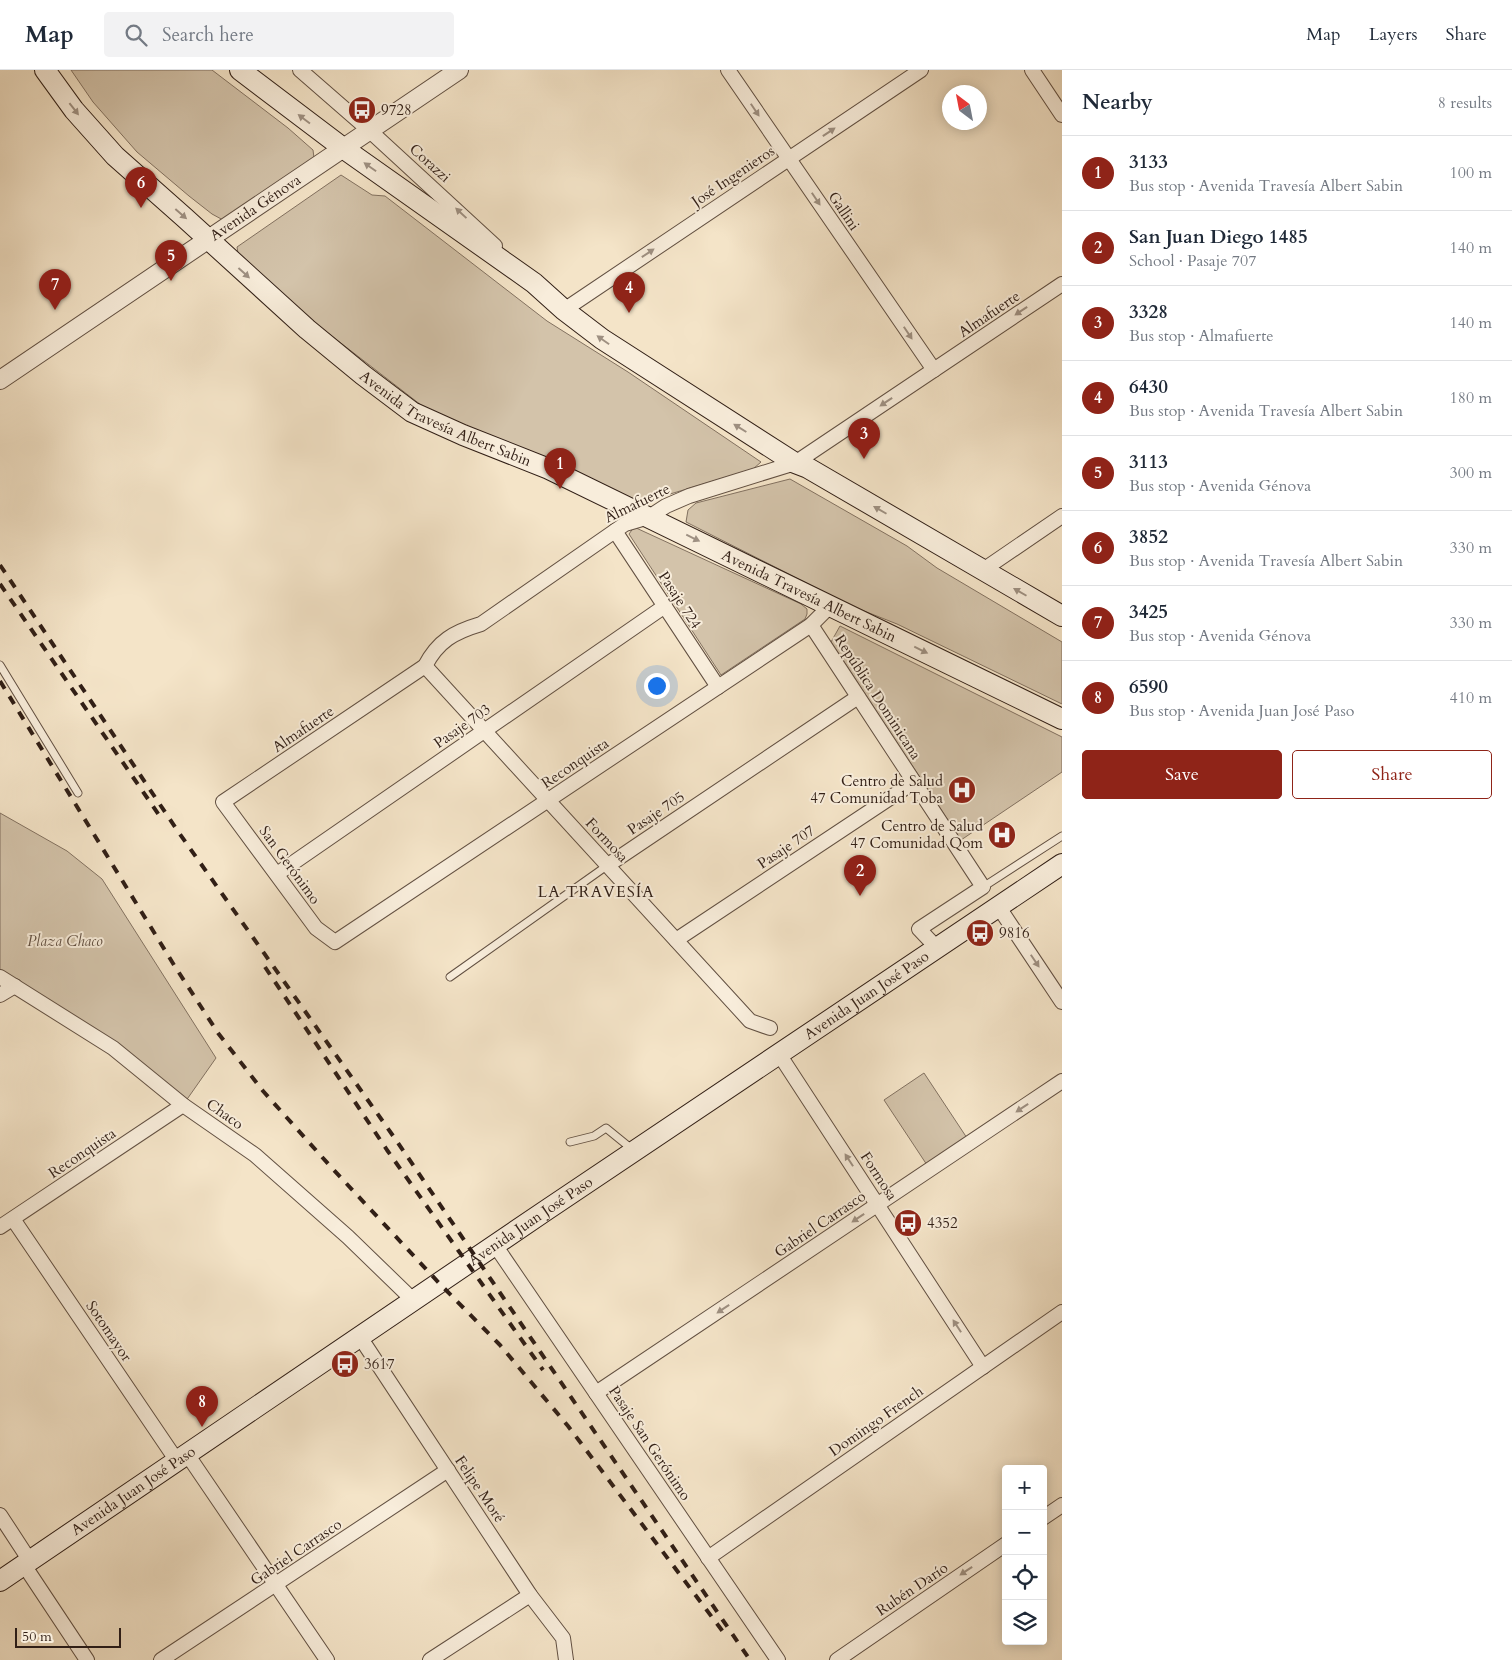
<!DOCTYPE html>
<html lang="en">
<head>
<meta charset="utf-8">
<style>
  :root { --surface:#fff; --page:#f2f2f3; --text:#1f2937; --muted:#747a83; --line:#e0e1e3; --accent:#8f2418 }
  body { margin:0; font-family:Cardo,serif; background:var(--page); color:var(--text) }
  .controls { position:absolute; right:15px; bottom:15px; display:grid; overflow:hidden; border-radius:5px; box-shadow:0 2px 12px #0003 }
  .controls button { width:45px; height:45px; display:grid; place-items:center; padding:0; border:0; border-bottom:1px solid var(--line); background:var(--surface); color:var(--text); font:25px sans-serif }
  .compass { position:absolute; left:942px; top:15px; width:45px; height:45px; border-radius:50%; background:var(--surface); box-shadow:0 2px 12px #0003; rotate:328deg }
  .scale { position:absolute; left:15px; bottom:12px; width:106px; box-sizing:border-box; padding-left:5px; border:2px solid #311f16; border-top:0; font-size:14px; line-height:18px; white-space:nowrap; color:#311f16; -webkit-text-stroke:4px #f8eddb; paint-order:stroke }
  .you { position:absolute; left:656px; top:615px; width:18px; height:18px; margin:-12px; border:4px solid #fff; border-radius:50%; background:#1a73e8; box-shadow:0 0 0 8px #1a73e833 }
  .badge { display:grid; place-items:center; width:32px; height:32px; border-radius:50%; background:var(--accent); color:#fff; font-size:16px; font-weight:700 }
  .pin { position:absolute; translate:-50% -41px; filter:drop-shadow(0 1px 2px #0008) }
  .pin::after { content:''; position:absolute; top:26px; width:18px; height:15px; background:inherit; clip-path:polygon(0 0,100% 0,50% 100%) }
  .list { margin:0; padding:0; list-style:none }
  h2 { display:flex; justify-content:space-between; align-items:center; height:65px; margin:0; padding:0 20px; font-size:21px }
  h2 small { font-size:16px; font-weight:400; color:var(--muted) }
  .list li { display:grid; grid-template-columns:32px 1fr auto; gap:15px; align-items:center; box-sizing:border-box; height:75px; padding:0 20px; border-top:1px solid var(--line) }
  .list b { display:block; font-size:19px; white-space:nowrap }
  .list p { margin:0; font-size:16px; white-space:nowrap; color:var(--muted) }
  .list em { font-size:16px; font-style:normal; color:var(--muted) }
  .actions { display:flex; gap:10px; padding:15px 20px }
  .actions a { flex:1; padding:11px 0; border:1px solid var(--accent); border-radius:5px; text-align:center; font-size:18px; color:var(--accent) }
  .actions .main { background:var(--accent); color:#fff }
  .icon { flex:none; width:28px; height:28px; fill:none; stroke:currentColor; stroke-width:2; stroke-linecap:round; stroke-linejoin:round }
  .map { position:relative; flex:none; width:1062px; height:1590px; overflow:hidden }
  header { display:flex; align-items:center; gap:30px; box-sizing:border-box; height:70px; padding:0 25px; background:var(--surface); border-bottom:1px solid var(--line) }
  header strong { font-size:24px }
  nav { display:flex; gap:28px; margin-inline-start:auto; font-size:18px }
  .search { width:350px; height:45px; background:var(--page); display:flex; align-items:center; gap:12px; box-sizing:border-box; padding:0 18px; border-radius:5px; color:var(--muted); font-size:19px }
  main { display:flex }
  aside { flex:1; background:var(--surface) }
  .map>svg:first-child { display:block }
  .green { fill:#d3c3aa; stroke:#827160 }
  .lines { fill:none; stroke-linecap:round; stroke-linejoin:round }
  .service-casing { stroke:#625042; stroke-width:9 }
  .minor-casing { stroke:#625042; stroke-width:16 }
  .tertiary-casing { stroke:#625042; stroke-width:20 }
  .secondary-casing { stroke:#311f16; stroke-width:22 }
  .service { stroke:#f8eddb; stroke-width:7 }
  .minor { stroke:#f8eddb; stroke-width:14 }
  .tertiary { stroke:#f8eddb; stroke-width:18 }
  .secondary { stroke:#f8eddb; stroke-width:20 }
  .rail { stroke:#311f16; stroke-width:4; stroke-dasharray:9 9; stroke-linecap:butt }
  .oneway { fill:#9e9082 }
  .labels { text-anchor:middle; dominant-baseline:central; stroke-width:4; stroke-linejoin:round; paint-order:stroke }
  .poi-label { font-size:15px; fill:#311f16; stroke:#f8eddb; text-anchor:start }
  .street-label { font-size:15px; fill:#311f16; stroke:#f8eddb }
  .park-label { font-size:15px; font-style:italic; fill:#625042; stroke:#f8eddb }
  .neighbourhood-label { font-size:16px; letter-spacing:1px; fill:#311f16; stroke:#f8eddb }
</style>
</head>
<body>
<header>
<strong>Map</strong>
<div class="search"><svg class="icon" aria-label="search" viewBox="0 0 24 24"><circle cx="10" cy="10" r="6"/><path d="M15 15l6 6"/></svg>Search here</div>
<nav><a>Map</a><a>Layers</a><a>Share</a></nav>
</header>
<main>
<div class="map">
<svg width="1062" height="1590" viewBox="0 0 1062 1590">
  <rect width="100%" height="100%" fill="#f4e4c8"/>
  <filter id="stains"><feTurbulence type="fractalNoise" baseFrequency=".004" numOctaves="4"/><feColorMatrix values="0 0 0 0 .2 0 0 0 0 .09 0 0 0 0 .02 0 0 0 .5 -.17"/></filter>
  <radialGradient id="worn" r=".72"><stop offset=".6" stop-color="#630" stop-opacity="0"/><stop offset="1" stop-color="#630" stop-opacity=".3"/></radialGradient>
  <g class="green">
    <polygon points="71,0 212,0 288,58 313,80 314,88 223,150 212,144 189,126 137,82 93,32"/>
    <polygon points="341,105 372,125 385,126 547,251 628,302 761,392 753,399 637,434 472,361 421,335 302,243 239,189 237,177"/>
    <polygon points="790,409 907,476 937,498 1062,572 1062,634 897,554 854,537 686,452 688,440 696,433"/>
    <polygon points="634,457 801,534 807,539 807,544 805,549 721,605 629,464"/>
    <polygon points="840,556 1062,667 1062,702 961,770 831,572"/>
    <polygon points="0,743 67,781 102,809 216,988 183,1035 0,907"/>
    <polygon points="924,1003 967,1068 927,1095 884,1030"/>
  </g>
  <g class="lines">
    <defs>
      <g id="service">
        <polyline points="0,595 78,723"/>
        <polyline points="983,817 1062,766"/>
        <polyline points="450,907 608,795"/>
        <polyline points="570,1072 594,1066 606,1058 633,1080"/>
      </g>
      <g id="minor">
        <polyline points="300,0 370,61 495,176"/>
        <polyline points="728,0 934,300"/>
        <polyline points="1032,0 1062,45"/>
        <polyline points="564,240 921,0"/>
        <polyline points="615,461 718,617"/>
        <polyline points="983,500 1062,446"/>
        <path d="M830 536 811 555 335 872 316 858 223 732 425 596C438 571 454 562 481 554L625 454 649 447 666 436 689 426 795 393 1062 214"/>
        <polyline points="811,555 983,817 919,859 937,878"/>
        <polyline points="425,596 750,951 770,958"/>
        <polyline points="608,795 858,627"/>
        <polyline points="277,804 665,536"/>
        <polyline points="998,836 1062,932"/>
        <polyline points="676,870 914,712"/>
        <polyline points="0,907 113,978 183,1035 255,1085 348,1167 413,1230"/>
        <polyline points="0,925 15,916"/>
        <polyline points="779,984 983,1297"/>
        <polyline points="13,1149 177,1391"/>
        <polyline points="0,1157 183,1035"/>
        <polyline points="495,1175 778,1590"/>
        <polyline points="360,1267 530,1525 563,1568 566,1590"/>
        <polyline points="596,1323 1062,1011"/>
        <polyline points="187,1384 327,1590"/>
        <polyline points="0,1445 30,1491"/>
        <polyline points="1043,1448 1062,1435"/>
        <polyline points="708,1488 1062,1242"/>
        <polyline points="24,1495 87,1590"/>
        <polyline points="161,1590 448,1400"/>
        <polyline points="430,1590 530,1525"/>
        <polyline points="837,1590 1006,1474"/>
      </g>
      <g id="tertiary">
        <path id="s1" d="M0 310 459 0"/>
      </g>
      <g id="secondary">
        <path id="s2" d="M45 0 74 40 115 86 185 148 307 259 363 305 412 342 463 365 549 399 1062 649"/>
        <polyline points="240,0 343,78 534,213 564,240 602,269 795,393 808,398 1062,546"/>
        <path id="s3" d="M0 1511 545 1141 1062 794"/>
      </g>
    </defs>
    <use href="#service" class="service-casing"/>
    <use href="#minor" class="minor-casing"/>
    <use href="#tertiary" class="tertiary-casing"/>
    <use href="#secondary" class="secondary-casing"/>
    <use href="#service" class="service"/>
    <use href="#minor" class="minor"/>
    <use href="#tertiary" class="tertiary"/>
    <use href="#secondary" class="secondary"/>
    <g class="rail">
      <polyline points="0,495 177,760 396,1070 750,1590"/>
      <polyline points="0,514 159,745"/>
      <polyline points="0,611 174,895 218,963 263,1021 331,1097 439,1213 500,1275 568,1356 727,1567"/>
      <polyline points="265,897 387,1080 543,1300"/>
    </g>
  </g>
  <defs><path id="oneway-solid" d="M-6-.8H1V-3.2L6.5 0L1 3.2V.8H-6Z" transform="scale(1.25)"/></defs>
  <g class="oneway">
    <use href="#oneway-solid" transform="translate(74 39) rotate(52)"/>
    <use href="#oneway-solid" transform="translate(755 40) rotate(56)"/>
    <use href="#oneway-solid" transform="translate(304 49) rotate(-143)"/>
    <use href="#oneway-solid" transform="translate(829 62) rotate(-34)"/>
    <use href="#oneway-solid" transform="translate(370 97) rotate(-145)"/>
    <use href="#oneway-solid" transform="translate(816 129) rotate(56)"/>
    <use href="#oneway-solid" transform="translate(461 143) rotate(-137)"/>
    <use href="#oneway-solid" transform="translate(181 144) rotate(41)"/>
    <use href="#oneway-solid" transform="translate(648 183) rotate(-34)"/>
    <use href="#oneway-solid" transform="translate(244 203) rotate(42)"/>
    <use href="#oneway-solid" transform="translate(1021 241) rotate(146)"/>
    <use href="#oneway-solid" transform="translate(908 263) rotate(56)"/>
    <use href="#oneway-solid" transform="translate(603 270) rotate(-145)"/>
    <use href="#oneway-solid" transform="translate(886 332) rotate(146)"/>
    <use href="#oneway-solid" transform="translate(740 358) rotate(-148)"/>
    <use href="#oneway-solid" transform="translate(880 440) rotate(-150)"/>
    <use href="#oneway-solid" transform="translate(693 468) rotate(26)"/>
    <use href="#oneway-solid" transform="translate(1020 522) rotate(-150)"/>
    <use href="#oneway-solid" transform="translate(921 580) rotate(26)"/>
    <use href="#oneway-solid" transform="translate(1035 891) rotate(56)"/>
    <use href="#oneway-solid" transform="translate(1022 1038) rotate(146)"/>
    <use href="#oneway-solid" transform="translate(849 1090) rotate(-123)"/>
    <use href="#oneway-solid" transform="translate(858 1148) rotate(146)"/>
    <use href="#oneway-solid" transform="translate(723 1239) rotate(146)"/>
    <use href="#oneway-solid" transform="translate(957 1256) rotate(-123)"/>
    <use href="#oneway-solid" transform="translate(966 1501) rotate(146)"/>
  </g>
  <defs>
    <symbol id="bus-disc" viewBox="-11 -11 22 22"><circle r="9.5" fill="#8f2418" stroke="#f8eddb"/><path d="M-5-6H5V4H4V6H2V4H-2V6H-4V4H-5ZM-3.5-4V0h7V-4ZM-3.5 1.2v1.5H-2V1.2ZM2 1.2v1.5H3.5V1.2Z" fill="#fff"/></symbol>
    <symbol id="hospital-disc" viewBox="-11 -11 22 22"><circle r="9.5" fill="#8f2418" stroke="#f8eddb"/><path d="M-5-5h3v3.5h4V-5h3V5h-3V1.5h-4V5h-3Z" fill="#fff"/></symbol>
  </defs>
  <g fill-rule="evenodd">
    <use href="#bus-disc" x="346" y="24" width="32" height="32"/>
    <use href="#hospital-disc" x="946" y="704" width="32" height="32"/>
    <use href="#hospital-disc" x="986" y="749" width="32" height="32"/>
    <use href="#bus-disc" x="964" y="847" width="32" height="32"/>
    <use href="#bus-disc" x="892" y="1137" width="32" height="32"/>
    <use href="#bus-disc" x="329" y="1278" width="32" height="32"/>
  </g>
  <g class="labels">
    <g class="poi-label">
      <text x="381" y="40">9728</text>
      <text x="943" y="711" text-anchor="end">Centro de Salud<tspan x="943" dy="17">47 Comunidad Toba</tspan></text>
      <text x="983" y="756" text-anchor="end">Centro de Salud<tspan x="983" dy="17">47 Comunidad Qom</tspan></text>
      <text x="999" y="863">9816</text>
      <text x="927" y="1153">4352</text>
      <text x="364" y="1294">3617</text>
    </g>
    <g class="street-label">
      <text transform="translate(430 93) rotate(42)">Corazzi</text>
      <text transform="translate(733 106) rotate(-34)">José Ingenieros</text>
      <text stroke="none"><textPath href="#s1" startOffset="308">Avenida Génova</textPath></text>
      <text transform="translate(844 141) rotate(56)">Gallini</text>
      <text transform="translate(989 244) rotate(-34)">Almafuerte</text>
      <text stroke="none"><textPath href="#s2" startOffset="536">Avenida Travesía Albert Sabin</textPath></text>
      <text transform="translate(637 433) rotate(-26)">Almafuerte</text>
      <text stroke="none"><textPath href="#s2" startOffset="941">Avenida Travesía Albert Sabin</textPath></text>
      <text transform="translate(680 530) rotate(57)">Pasaje 724</text>
      <text transform="translate(878 627) rotate(57)">República Dominicana</text>
      <text transform="translate(462 656) rotate(-35)">Pasaje 703</text>
      <text transform="translate(303 659) rotate(-34)">Almafuerte</text>
      <text transform="translate(575 693) rotate(-34)">Reconquista</text>
      <text transform="translate(656 743) rotate(-34)">Pasaje 705</text>
      <text transform="translate(607 770) rotate(47)">Formosa</text>
      <text transform="translate(786 777) rotate(-34)">Pasaje 707</text>
      <text transform="translate(290 795) rotate(54)">San Gerónimo</text>
      <text stroke="none"><textPath href="#s3" startOffset="1046">Avenida Juan José Paso</textPath></text>
      <text transform="translate(225 1044) rotate(35)">Chaco</text>
      <text transform="translate(82 1083) rotate(-34)">Reconquista</text>
      <text transform="translate(879 1106) rotate(57)">Formosa</text>
      <text stroke="none"><textPath href="#s3" startOffset="641">Avenida Juan José Paso</textPath></text>
      <text transform="translate(820 1154) rotate(-34)">Gabriel Carrasco</text>
      <text transform="translate(109 1261) rotate(56)">Sotomayor</text>
      <text transform="translate(876 1351) rotate(-35)">Domingo French</text>
      <text transform="translate(650 1373) rotate(56)">Pasaje San Gerónimo</text>
      <text transform="translate(480 1419) rotate(56)">Felipe Moré</text>
      <text stroke="none"><textPath href="#s3" startOffset="161">Avenida Juan José Paso</textPath></text>
      <text transform="translate(296 1482) rotate(-34)">Gabriel Carrasco</text>
      <text transform="translate(912 1519) rotate(-34)">Rubén Darío</text>
    </g>
    <g class="park-label">
      <text x="65" y="871">Plaza Chaco</text>
    </g>
    <g class="neighbourhood-label">
      <text x="596" y="822">LA TRAVESÍA</text>
    </g>
  </g>
  <rect width="100%" height="100%" filter="url(#stains)"/>
  <rect width="100%" height="100%" fill="url(#worn)"/>
</svg>
<div class="controls">
<button>+</button>
<button>−</button>
<button><svg class="icon" aria-label="locate" viewBox="0 0 24 24"><circle cx="12" cy="12" r="6"/><path d="M12 2v4M12 18v4M2 12h4M18 12h4"/></svg></button>
<button><svg class="icon" aria-label="layers" viewBox="0 0 24 24"><path d="M12 4l9 5-9 5-9-5zM3 14l9 5 9-5"/></svg></button>
</div>
<svg class="compass" viewBox="-18 -18 36 36"><path d="M0-13l5 13h-10z" fill="#e53935"/><path d="M0 13l5-13h-10z" fill="#747a83"/></svg>
<div class="scale">50 m</div>
<div class="you"></div>
<div class="pin badge" style="left:560px;top:419px">1</div>
<div class="pin badge" style="left:860px;top:826px">2</div>
<div class="pin badge" style="left:864px;top:389px">3</div>
<div class="pin badge" style="left:629px;top:243px">4</div>
<div class="pin badge" style="left:171px;top:211px">5</div>
<div class="pin badge" style="left:141px;top:138px">6</div>
<div class="pin badge" style="left:55px;top:240px">7</div>
<div class="pin badge" style="left:202px;top:1357px">8</div>
</div>
<aside>
<h2>Nearby<small>8 results</small></h2>
<ul class="list">
<li><span class="badge">1</span><div><b>3133</b><p>Bus stop · Avenida Travesía Albert Sabin</p></div><em>100 m</em></li>
<li><span class="badge">2</span><div><b>San Juan Diego 1485</b><p>School · Pasaje 707</p></div><em>140 m</em></li>
<li><span class="badge">3</span><div><b>3328</b><p>Bus stop · Almafuerte</p></div><em>140 m</em></li>
<li><span class="badge">4</span><div><b>6430</b><p>Bus stop · Avenida Travesía Albert Sabin</p></div><em>180 m</em></li>
<li><span class="badge">5</span><div><b>3113</b><p>Bus stop · Avenida Génova</p></div><em>300 m</em></li>
<li><span class="badge">6</span><div><b>3852</b><p>Bus stop · Avenida Travesía Albert Sabin</p></div><em>330 m</em></li>
<li><span class="badge">7</span><div><b>3425</b><p>Bus stop · Avenida Génova</p></div><em>330 m</em></li>
<li><span class="badge">8</span><div><b>6590</b><p>Bus stop · Avenida Juan José Paso</p></div><em>410 m</em></li>
</ul>
<div class="actions"><a class="main">Save</a><a>Share</a></div>
</aside>
</main>
</body>
</html>
